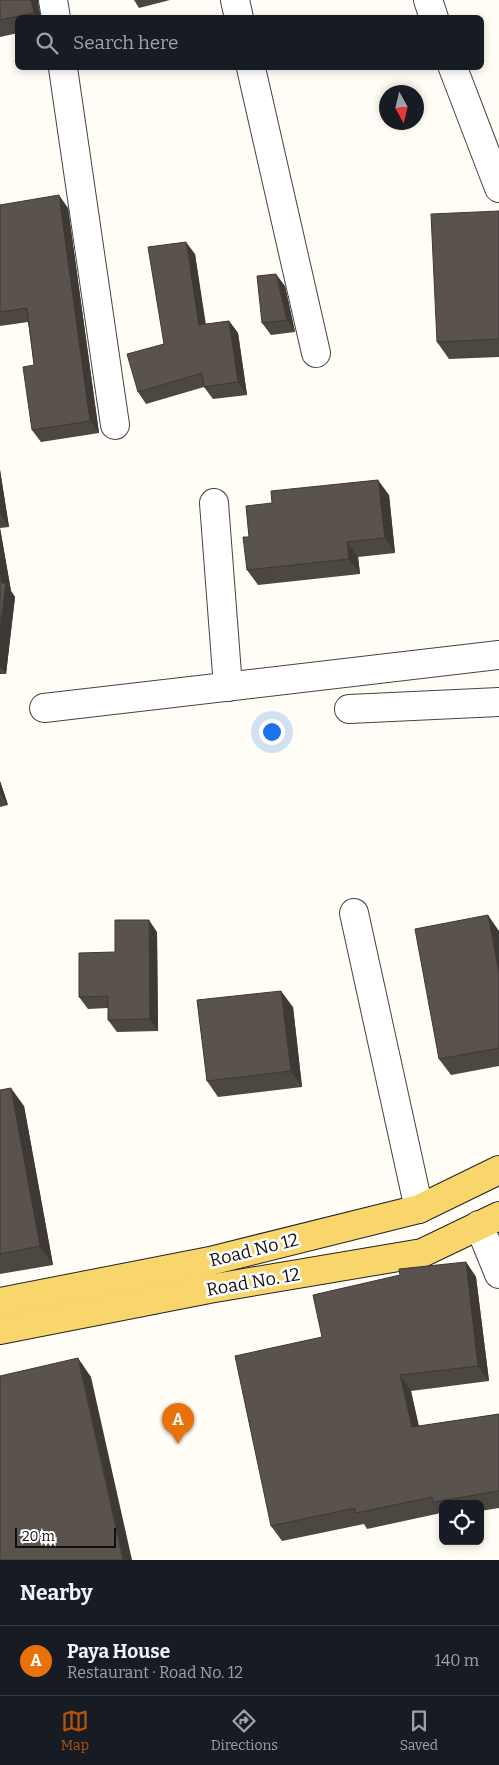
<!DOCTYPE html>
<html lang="en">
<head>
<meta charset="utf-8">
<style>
  :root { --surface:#171b24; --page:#242831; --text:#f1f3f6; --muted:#9ea1a6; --line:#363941; --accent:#b45309 }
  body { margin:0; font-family:Bitter,serif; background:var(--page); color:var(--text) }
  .controls { position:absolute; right:15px; bottom:15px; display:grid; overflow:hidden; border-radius:8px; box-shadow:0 2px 8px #0003 }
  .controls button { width:45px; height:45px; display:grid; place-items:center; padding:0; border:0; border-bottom:1px solid var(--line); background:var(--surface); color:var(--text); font:25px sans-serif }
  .compass { position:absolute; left:379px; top:85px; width:45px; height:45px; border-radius:50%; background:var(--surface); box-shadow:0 2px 8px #0003; rotate:172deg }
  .scale { position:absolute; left:15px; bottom:12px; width:101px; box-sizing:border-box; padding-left:5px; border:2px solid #111; border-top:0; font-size:14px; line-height:18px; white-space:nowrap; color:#111; -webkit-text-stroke:4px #fff; paint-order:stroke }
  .you { position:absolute; left:271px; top:731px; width:18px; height:18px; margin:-12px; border:4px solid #fff; border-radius:50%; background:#1a73e8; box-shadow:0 0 0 8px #1a73e833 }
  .badge { display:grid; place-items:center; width:32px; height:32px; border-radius:50%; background:var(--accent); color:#fff; font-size:16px; font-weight:700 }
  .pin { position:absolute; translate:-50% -41px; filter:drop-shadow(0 1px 2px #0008) }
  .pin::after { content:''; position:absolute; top:26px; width:18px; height:15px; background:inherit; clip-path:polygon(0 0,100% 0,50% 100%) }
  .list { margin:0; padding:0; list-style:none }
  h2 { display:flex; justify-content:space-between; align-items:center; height:65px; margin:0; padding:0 20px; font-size:21px }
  h2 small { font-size:16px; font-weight:400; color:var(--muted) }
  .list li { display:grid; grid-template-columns:32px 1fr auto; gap:15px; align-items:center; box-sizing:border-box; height:70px; padding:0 20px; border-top:1px solid var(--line) }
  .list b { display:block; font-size:19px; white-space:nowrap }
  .list p { margin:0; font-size:16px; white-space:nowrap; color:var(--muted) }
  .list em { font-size:16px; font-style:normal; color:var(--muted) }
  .icon { flex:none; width:28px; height:28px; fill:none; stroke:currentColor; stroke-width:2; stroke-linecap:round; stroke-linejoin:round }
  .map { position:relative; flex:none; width:499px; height:1560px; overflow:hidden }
  .search { position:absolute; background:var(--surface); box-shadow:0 2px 8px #0003; left:15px; right:15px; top:15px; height:55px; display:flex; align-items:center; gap:12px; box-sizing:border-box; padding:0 18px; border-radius:8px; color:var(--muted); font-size:19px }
  .sheet { height:135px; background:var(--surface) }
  nav { display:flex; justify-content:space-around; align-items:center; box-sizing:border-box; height:70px; border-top:1px solid var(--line); background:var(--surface); font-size:14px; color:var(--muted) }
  nav a { display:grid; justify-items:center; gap:2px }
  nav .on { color:var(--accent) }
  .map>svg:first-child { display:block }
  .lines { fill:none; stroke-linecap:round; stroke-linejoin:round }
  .minor-casing { stroke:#444; stroke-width:30 }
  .major-casing { stroke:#222; stroke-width:30 }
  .minor { stroke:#fff; stroke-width:28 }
  .major { stroke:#f9d66b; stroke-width:28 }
  .wall { fill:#4d4742 }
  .shaded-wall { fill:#3f3936 }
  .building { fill:#5a524d; stroke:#3f3936 }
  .labels { text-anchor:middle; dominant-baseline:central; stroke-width:5; stroke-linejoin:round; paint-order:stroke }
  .street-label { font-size:18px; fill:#111; stroke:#fff }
</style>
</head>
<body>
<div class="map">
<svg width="499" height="1560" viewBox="0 0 499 1560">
  <rect width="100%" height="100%" fill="#fffdf5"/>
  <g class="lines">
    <defs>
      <g id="minor">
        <polyline points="53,0 56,18"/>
        <polyline points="235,0 239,18"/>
        <polyline points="428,0 434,18"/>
        <polyline points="63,68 115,425"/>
        <polyline points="251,68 316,353"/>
        <polyline points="453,68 499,188"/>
        <polyline points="214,503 228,687"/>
        <polyline points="44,708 499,655"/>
        <polyline points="349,709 499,702"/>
        <polyline points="354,913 419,1209"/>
        <polyline points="479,1225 499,1274"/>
      </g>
      <g id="major">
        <polyline points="0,1302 210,1261 419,1209 499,1170"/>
        <polyline points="0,1330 209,1289 422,1253 499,1216"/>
      </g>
    </defs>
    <use href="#minor" class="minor-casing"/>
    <use href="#major" class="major-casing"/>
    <use href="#minor" class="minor"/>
    <use href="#major" class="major"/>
  </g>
  <g class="wall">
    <polygon points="0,0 38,0 38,3 41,18 18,18 18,33 0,37"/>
    <polygon points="134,0 170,0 139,8"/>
    <polygon points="0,205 68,208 99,433 41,442 32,430 34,365 28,322 0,326"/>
    <polygon points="499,211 499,357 449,359 437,342"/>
    <polygon points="195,254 205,324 229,321 238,333 247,395 213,399 204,387 146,404 138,392 164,344"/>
    <polygon points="285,286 295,332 271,335 262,323"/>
    <polygon points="0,470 9,527 0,528 11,591 15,597 6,674 0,674"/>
    <polygon points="389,495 395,553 358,557 360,574 258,585 247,570 249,537"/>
    <polygon points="0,781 8,805 0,807"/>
    <polygon points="499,931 499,1066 451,1075 439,1059"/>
    <polygon points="157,932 158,1031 117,1032 108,1020 108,1008 88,1009 79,997 115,952"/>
    <polygon points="293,1007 302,1087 218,1097 207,1081"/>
    <polygon points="0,1090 24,1106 53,1265 0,1274"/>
    <polygon points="466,1262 476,1277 489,1381 411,1391 419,1426 499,1414 499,1508 480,1511 480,1504 443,1504 443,1516 441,1513 367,1529 364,1524 282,1541 271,1526 322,1337"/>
  </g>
  <g class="shaded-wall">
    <polygon points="31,0 38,0 38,3 41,18 37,18 34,13"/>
    <polygon points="59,195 68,208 99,433 90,421"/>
    <polygon points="186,242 195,254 208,338 199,325"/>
    <polygon points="276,274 285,286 295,332 287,320"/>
    <polygon points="229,321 238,333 247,395 238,382"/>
    <polygon points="0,470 9,527 0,513"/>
    <polygon points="378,480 389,495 395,553 385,538"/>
    <polygon points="0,528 11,591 15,597 6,674 0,666 0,632 2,583 0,569"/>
    <polygon points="347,542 358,557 360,574 349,559"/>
    <polygon points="0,781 8,805 0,793"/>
    <polygon points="488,915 499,931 499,973"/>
    <polygon points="149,920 157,932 158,1031 150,1019"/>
    <polygon points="281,991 293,1007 302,1087 291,1071"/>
    <polygon points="11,1088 24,1106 53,1265 40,1246"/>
    <polygon points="466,1262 476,1277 489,1381 478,1366"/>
    <polygon points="78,1358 91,1377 132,1560 123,1560"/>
    <polygon points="400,1375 411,1391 422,1443 412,1427"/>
  </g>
  <g class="building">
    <polygon points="0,0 31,0 34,13 0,20"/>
    <polygon points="59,195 90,421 32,430 23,367 34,365 27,308 0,312 0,205"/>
    <polygon points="499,211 499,339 437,342 431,214"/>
    <polygon points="186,242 199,325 229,321 238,382 204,387 202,373 138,392 127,354 164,344 148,247"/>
    <polygon points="276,274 287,320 262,323 257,276"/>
    <polygon points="378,480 385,538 347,542 349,559 247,570 243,537 249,537 246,506 272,503 271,491"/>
    <polygon points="0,569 2,583 6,583 0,632"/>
    <polygon points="488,915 499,973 499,1048 439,1059 415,929"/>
    <polygon points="115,920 149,920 150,1019 108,1020 108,996 79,997 79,953 115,952"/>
    <polygon points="281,991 291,1071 207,1081 197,1000"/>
    <polygon points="11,1088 40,1246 0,1254 0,1090"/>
    <polygon points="466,1262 478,1366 400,1375 412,1427 499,1414 499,1491 433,1502 432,1497 356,1513 355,1508 271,1526 235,1356 322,1337 313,1295 400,1275 399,1269"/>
    <polygon points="78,1358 123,1560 0,1560 0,1376"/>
  </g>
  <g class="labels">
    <g class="street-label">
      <text transform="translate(254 1250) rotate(-14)">Road No 12</text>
      <text transform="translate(253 1282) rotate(-10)">Road No. 12</text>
    </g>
  </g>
</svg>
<div class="controls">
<button><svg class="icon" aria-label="locate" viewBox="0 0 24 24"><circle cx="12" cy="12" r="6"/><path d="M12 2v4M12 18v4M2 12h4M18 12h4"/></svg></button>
</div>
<svg class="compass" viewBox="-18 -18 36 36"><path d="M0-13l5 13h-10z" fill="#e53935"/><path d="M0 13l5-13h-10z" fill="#9ea1a6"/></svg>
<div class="scale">20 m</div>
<div class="you"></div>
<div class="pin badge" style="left:178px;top:1444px;background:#e8710a">A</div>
<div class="search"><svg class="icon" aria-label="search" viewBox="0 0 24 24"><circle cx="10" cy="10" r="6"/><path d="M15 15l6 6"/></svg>Search here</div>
</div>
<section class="sheet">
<h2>Nearby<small></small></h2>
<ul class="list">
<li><span class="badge" style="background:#e8710a">A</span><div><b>Paya House</b><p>Restaurant · Road No. 12</p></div><em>140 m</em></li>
</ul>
</section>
<nav>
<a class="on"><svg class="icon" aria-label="map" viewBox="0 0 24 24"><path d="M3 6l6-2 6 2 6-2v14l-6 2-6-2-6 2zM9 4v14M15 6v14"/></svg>Map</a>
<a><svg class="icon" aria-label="directions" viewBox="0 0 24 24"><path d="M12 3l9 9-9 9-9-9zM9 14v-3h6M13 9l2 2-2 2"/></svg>Directions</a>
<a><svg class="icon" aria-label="saved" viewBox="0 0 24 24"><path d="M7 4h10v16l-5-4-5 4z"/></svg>Saved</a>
</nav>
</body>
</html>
